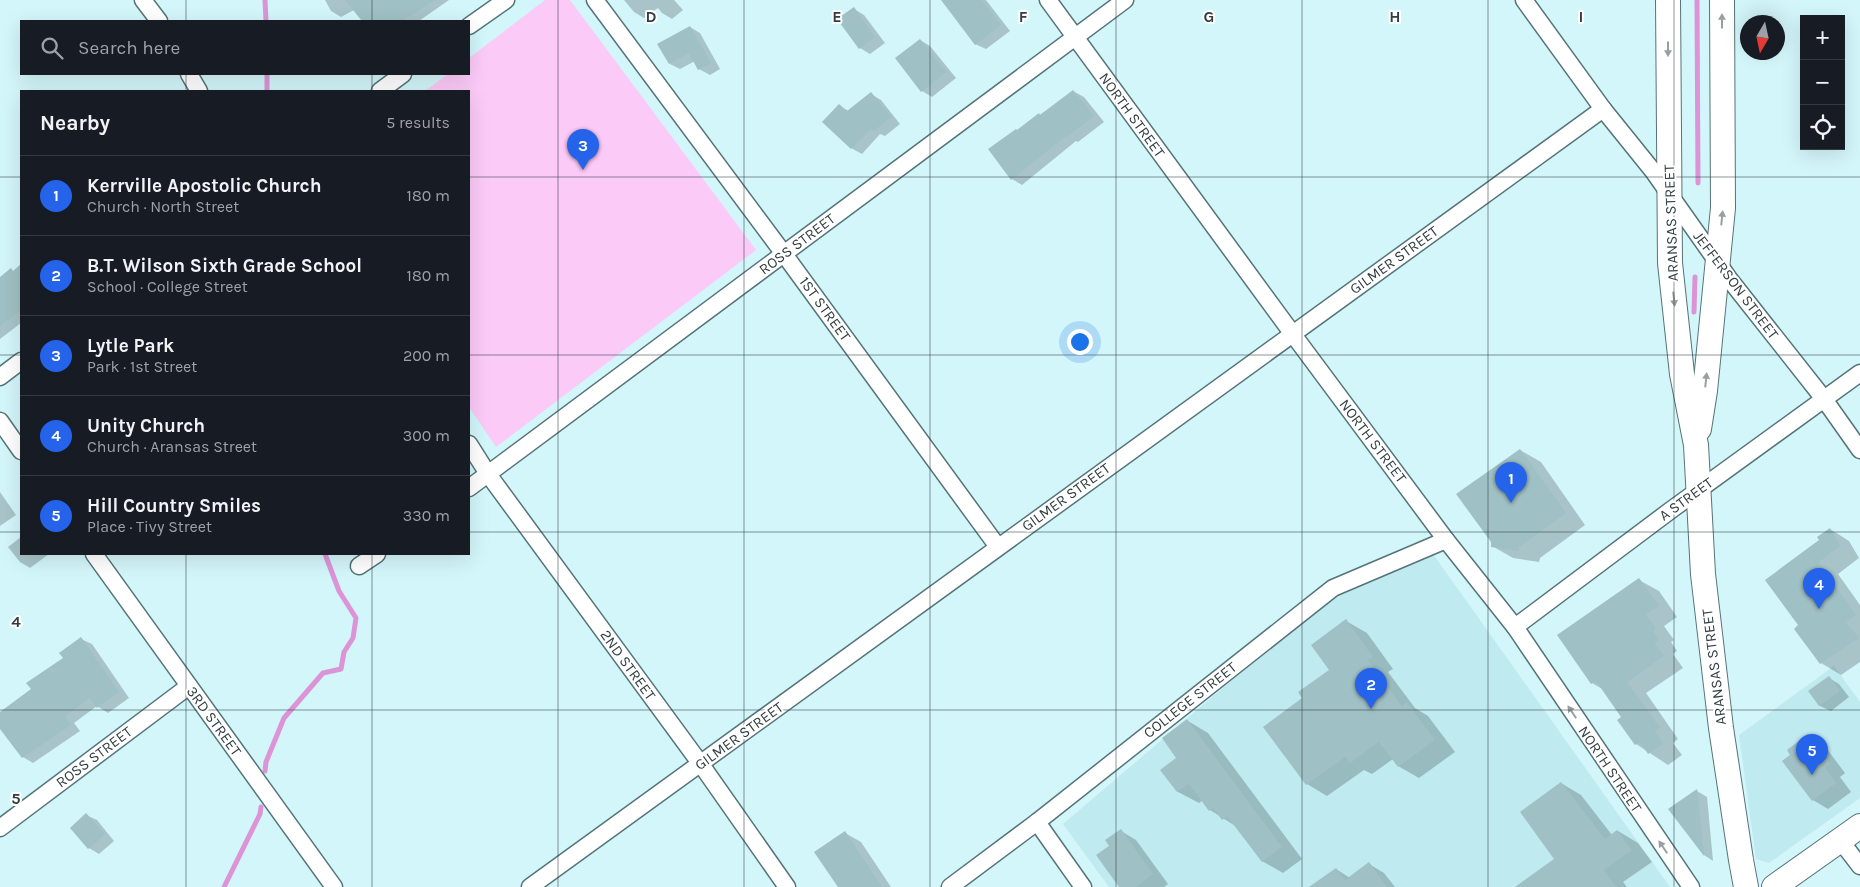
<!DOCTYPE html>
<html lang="en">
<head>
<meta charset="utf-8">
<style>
  :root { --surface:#171b24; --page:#242831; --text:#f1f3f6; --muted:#9ea1a6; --line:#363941; --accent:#2563eb }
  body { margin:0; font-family:Karla,sans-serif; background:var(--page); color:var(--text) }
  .controls { position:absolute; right:15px; top:15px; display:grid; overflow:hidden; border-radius:0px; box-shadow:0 5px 20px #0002 }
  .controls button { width:45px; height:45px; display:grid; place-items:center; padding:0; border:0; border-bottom:1px solid var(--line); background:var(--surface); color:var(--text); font:25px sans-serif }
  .compass { position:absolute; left:1740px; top:15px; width:45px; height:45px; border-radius:50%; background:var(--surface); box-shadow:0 5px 20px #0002; rotate:189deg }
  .you { position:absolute; left:1079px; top:341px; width:18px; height:18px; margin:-12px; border:4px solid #fff; border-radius:50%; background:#1a73e8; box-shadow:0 0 0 8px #1a73e833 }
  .badge { display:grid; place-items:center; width:32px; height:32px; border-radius:50%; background:var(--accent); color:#fff; font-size:16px; font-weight:700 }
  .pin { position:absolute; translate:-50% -41px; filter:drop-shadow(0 1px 2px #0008) }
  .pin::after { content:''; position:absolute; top:26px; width:18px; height:15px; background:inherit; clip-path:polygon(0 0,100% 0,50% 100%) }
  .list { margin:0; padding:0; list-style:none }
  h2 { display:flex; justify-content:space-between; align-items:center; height:65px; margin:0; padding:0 20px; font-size:21px }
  h2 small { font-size:16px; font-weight:400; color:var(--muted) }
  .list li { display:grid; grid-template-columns:32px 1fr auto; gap:15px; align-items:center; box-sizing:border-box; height:80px; padding:0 20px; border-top:1px solid var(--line) }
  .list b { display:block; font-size:19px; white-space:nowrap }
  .list p { margin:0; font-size:16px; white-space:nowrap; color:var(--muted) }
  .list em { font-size:16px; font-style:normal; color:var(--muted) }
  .icon { flex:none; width:28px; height:28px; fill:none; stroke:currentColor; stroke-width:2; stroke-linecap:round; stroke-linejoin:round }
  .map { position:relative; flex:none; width:1860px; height:887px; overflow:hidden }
  .search { position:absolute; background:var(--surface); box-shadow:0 5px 20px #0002; left:20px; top:20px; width:450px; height:55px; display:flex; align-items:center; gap:12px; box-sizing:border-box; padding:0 18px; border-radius:0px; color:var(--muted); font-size:19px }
  .panel { position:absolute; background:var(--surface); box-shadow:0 5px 20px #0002; left:20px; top:90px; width:450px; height:465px; border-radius:0px }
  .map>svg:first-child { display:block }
  .built { fill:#bfeaef }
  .green { fill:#fbcaf7 }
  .shadow { fill:#0003 }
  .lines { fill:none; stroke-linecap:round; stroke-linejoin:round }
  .stream { stroke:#dc94d7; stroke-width:5 }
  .building { fill:#9fc0c4 }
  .street-casing { stroke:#557478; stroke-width:19 }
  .secondary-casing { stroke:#557478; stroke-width:26 }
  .street { stroke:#fff; stroke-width:16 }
  .secondary { stroke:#fff; stroke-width:24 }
  .oneway { fill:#989fa0 }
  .grid { fill:none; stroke:#323f41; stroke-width:1; stroke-opacity:0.55 }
  .labels { text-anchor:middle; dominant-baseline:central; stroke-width:4; stroke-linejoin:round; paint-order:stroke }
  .street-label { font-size:15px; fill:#323f41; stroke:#fff }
  .grid-label { font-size:16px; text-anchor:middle; font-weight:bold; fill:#323f41; stroke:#fff; stroke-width:4; stroke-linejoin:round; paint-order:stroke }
</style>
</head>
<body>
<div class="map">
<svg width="1860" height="887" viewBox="0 0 1860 887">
  <rect width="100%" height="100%" fill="#d3f6fa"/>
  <g class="built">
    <polygon points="1433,554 1670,887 1109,887 1063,824 1332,595"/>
    <polygon points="1834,666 1860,702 1860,798 1769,863 1756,859 1739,735"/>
  </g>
  <polygon class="green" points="545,0 570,0 756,250 496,447 469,407 469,91 425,91 448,74 469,74 469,58"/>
  <g class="shadow">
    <polygon points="325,0 449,0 419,21 363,21 354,10 341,17 331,11"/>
    <polygon points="624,0 674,0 683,10 672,19 662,13 658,8 644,18 634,12"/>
    <polygon points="943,0 986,0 1010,31 986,49 975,44"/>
    <polygon points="854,9 864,15 885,43 870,54 860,48"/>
    <polygon points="690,27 700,33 720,69 710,75 699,69 695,61 680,69 670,64"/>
    <polygon points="920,40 930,46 956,78 932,97 922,91"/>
    <polygon points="1073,91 1084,97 1104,122 1078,142 1076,141 1022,185 1012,179 1018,131"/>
    <polygon points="871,94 881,100 900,124 885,136 880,134 862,154 851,148 839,106 849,111"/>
    <polygon points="21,266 21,323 0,339 0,278 11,270 14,272"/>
    <polygon points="1520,450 1541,462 1585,525 1540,558 1539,562 1513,558 1492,546"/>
    <polygon points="0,492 16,515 0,526"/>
    <polygon points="1830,529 1849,541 1859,558 1838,574 1860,605 1860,662 1841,675 1821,663 1800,626 1821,540"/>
    <polygon points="21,537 21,554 49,554 30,568 20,562 8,547"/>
    <polygon points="1639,580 1659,591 1677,617 1664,626 1674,640 1671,642 1677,651 1673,654 1683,668 1646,693 1678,739 1673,743 1682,755 1668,765 1636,744 1623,718 1604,690 1592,683 1559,635"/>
    <polygon points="1346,621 1367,633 1393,669 1388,672 1415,708 1428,716 1455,752 1419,778 1398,766 1393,759 1372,774 1364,770 1327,796 1307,784 1304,699 1331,670"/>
    <polygon points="81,639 92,644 129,698 108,713 97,706 74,723 80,731 33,763 23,757 0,727 0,714 32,689 65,658"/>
    <polygon points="1829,678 1839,684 1849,697 1831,711 1820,706 1810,692"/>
    <polygon points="1188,721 1208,733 1302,859 1283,873 1262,861 1237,827 1210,810 1203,800 1199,803 1178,792 1162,770 1178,759"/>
    <polygon points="1808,736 1824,745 1845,773 1840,777 1851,792 1828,809 1813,800 1792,755"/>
    <polygon points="1561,783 1581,795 1612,835 1618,831 1638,843 1652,862 1623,882 1627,887 1517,887 1556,859"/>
    <polygon points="1697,791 1707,797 1713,861 1704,855 1670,809"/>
    <polygon points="86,815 97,820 114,841 99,854 89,848"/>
    <polygon points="1121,831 1136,840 1168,884 1164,887 1121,887 1111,847"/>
    <polygon points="845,833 861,842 891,887 839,887"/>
    <polygon points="1369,864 1384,873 1395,887 1327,887 1336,869 1350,878"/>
  </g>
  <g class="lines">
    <g class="stream">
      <polyline points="265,0 266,21"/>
      <polyline points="1697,0 1698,183"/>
      <polyline points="267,91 267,74"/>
      <polyline points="1694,312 1695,277"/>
      <polyline points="265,771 266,762 284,718 323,673 341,669 344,652 353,638 356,618 339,591 325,554"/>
      <polyline points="224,887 260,814 261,807"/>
    </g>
  </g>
  <g class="building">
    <polygon points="345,0 435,0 402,21 362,21"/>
    <polygon points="941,0 982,0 1001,25 975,45"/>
    <polygon points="854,7 875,37 859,49 837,19"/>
    <polygon points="690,26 711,63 698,70 689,53 669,64 657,44"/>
    <polygon points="920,39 946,72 921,92 895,58"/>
    <polygon points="1073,90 1094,116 1067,137 1066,136 1011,180 988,149 1016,129 1017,130 1039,113 1040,115"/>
    <polygon points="871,92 891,117 874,131 871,128 851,149 822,122 839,104 847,111"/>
    <polygon points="21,264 21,310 0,326 0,277 11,268 13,271"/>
    <polygon points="1520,449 1566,513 1519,547 1519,551 1491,547 1491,542 1456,494"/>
    <polygon points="1830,528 1840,546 1819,562 1856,615 1846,622 1859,638 1820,664 1794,629 1798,625 1765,580 1819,540 1817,537"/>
    <polygon points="1639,578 1659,606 1646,614 1656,629 1653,631 1659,640 1654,642 1664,656 1627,682 1660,728 1655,731 1663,744 1648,754 1640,742 1635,745 1617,720 1621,717 1596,681 1591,684 1557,635"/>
    <polygon points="1346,619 1373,657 1368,660 1402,706 1407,702 1435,740 1398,767 1379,742 1350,763 1345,757 1306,785 1263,727 1302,698 1298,692 1329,670 1311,645"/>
    <polygon points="81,637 119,692 97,708 90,698 65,716 71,725 22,758 0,729 0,712 31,689 26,683 63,658 59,653"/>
    <polygon points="1829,676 1840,691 1819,706 1808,691"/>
    <polygon points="1187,719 1282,847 1262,862 1227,816 1222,820 1213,808 1209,811 1189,784 1177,792 1160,770 1176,758 1162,738"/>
    <polygon points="1808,734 1830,764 1825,767 1836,783 1812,801 1782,761 1790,755 1787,750"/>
    <polygon points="1561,782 1605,839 1617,830 1632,850 1604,870 1616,887 1515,887 1554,859 1520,812"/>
    <polygon points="1697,789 1704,856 1668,809"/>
    <polygon points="86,813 105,834 88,849 70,828"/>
    <polygon points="1121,829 1153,874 1136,887 1119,887 1096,855 1109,846 1105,840"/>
    <polygon points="845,831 882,887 838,887 814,852"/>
    <polygon points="1369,862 1387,887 1309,887 1336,868 1345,880"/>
  </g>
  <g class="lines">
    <defs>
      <g id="street">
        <polyline points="143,0 159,21"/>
        <polyline points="595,0 784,254 998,547"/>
        <polyline points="1048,0 1292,333 1446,540 1515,627 1691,887"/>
        <polyline points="1524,0 1603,109 1653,171 1730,280 1824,399 1860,450"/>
        <polyline points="469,26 506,0"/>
        <polyline points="189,74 199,91"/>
        <polyline points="380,91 403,74"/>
        <polyline points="0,377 21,361"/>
        <polyline points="0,421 21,451"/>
        <polyline points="469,444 488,474 700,763 787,887"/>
        <polyline points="469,488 1125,0"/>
        <polyline points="94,554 334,887"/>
        <polyline points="359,566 377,554"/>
        <polyline points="1515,627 1671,510 1860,373"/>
        <polyline points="1037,822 1083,887"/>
        <polyline points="0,828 189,686"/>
        <polyline points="1840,840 1860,866"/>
        <polyline points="530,887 1603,109"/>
        <polyline points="950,887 1037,822 1333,588 1446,540"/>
      </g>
      <g id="secondary">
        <polyline points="1668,0 1670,263 1682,374 1696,445 1703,574 1721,728 1741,860 1746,887"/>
        <polyline points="1699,429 1705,391 1723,208 1722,0"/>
        <polyline points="1774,887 1860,826"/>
      </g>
    </defs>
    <use href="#street" class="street-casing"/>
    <use href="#secondary" class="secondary-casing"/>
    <use href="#street" class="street"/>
    <use href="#secondary" class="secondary"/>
  </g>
  <defs><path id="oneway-solid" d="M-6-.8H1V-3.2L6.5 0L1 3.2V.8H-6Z" transform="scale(1.25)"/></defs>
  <g class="oneway">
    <use href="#oneway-solid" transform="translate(1722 21) rotate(-90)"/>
    <use href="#oneway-solid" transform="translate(1668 49) rotate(90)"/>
    <use href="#oneway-solid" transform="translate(1722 218) rotate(-84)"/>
    <use href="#oneway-solid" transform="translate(1674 299) rotate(84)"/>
    <use href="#oneway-solid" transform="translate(1706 380) rotate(-84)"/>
    <use href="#oneway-solid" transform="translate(1572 712) rotate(-124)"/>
    <use href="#oneway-solid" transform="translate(1663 847) rotate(-124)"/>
  </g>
  <path class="grid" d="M186 0V21M372 0V21M558 0V887M744 0V887M930 0V887M1116 0V887M1302 0V887M1488 0V887M1674 0V887M186 74V91M372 74V91M0 177H21M469 177H1860M0 355H21M469 355H1860M0 532H21M469 532H1860M186 554V887M372 554V887M0 710H1860"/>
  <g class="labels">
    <g class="street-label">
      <text transform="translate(1132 115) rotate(54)">NORTH STREET</text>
      <text transform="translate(1671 223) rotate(-92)">ARANSAS STREET</text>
      <text transform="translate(797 244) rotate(-37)">ROSS STREET</text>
      <text transform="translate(1394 260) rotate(-36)">GILMER STREET</text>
      <text transform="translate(1736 285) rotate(53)">JEFFERSON STREET</text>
      <text transform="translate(825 309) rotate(54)">1ST STREET</text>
      <text transform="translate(1373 441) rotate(53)">NORTH STREET</text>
      <text transform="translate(1066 497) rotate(-36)">GILMER STREET</text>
      <text transform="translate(1686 499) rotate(-36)">A STREET</text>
      <text transform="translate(628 665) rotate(54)">2ND STREET</text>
      <text transform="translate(1714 667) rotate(-97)">ARANSAS STREET</text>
      <text transform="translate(1190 700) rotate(-38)">COLLEGE STREET</text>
      <text transform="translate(214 721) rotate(54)">3RD STREET</text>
      <text transform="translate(739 736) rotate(-36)">GILMER STREET</text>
      <text transform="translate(94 757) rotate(-37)">ROSS STREET</text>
      <text transform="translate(1610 769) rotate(56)">NORTH STREET</text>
    </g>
  </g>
  <g class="grid-label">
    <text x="651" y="22">D</text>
    <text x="837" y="22">E</text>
    <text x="1023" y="22">F</text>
    <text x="1209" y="22">G</text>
    <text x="1395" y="22">H</text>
    <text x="1581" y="22">I</text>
    <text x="16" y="627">4</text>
    <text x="16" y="804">5</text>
  </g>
</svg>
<div class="controls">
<button>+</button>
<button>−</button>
<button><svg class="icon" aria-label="locate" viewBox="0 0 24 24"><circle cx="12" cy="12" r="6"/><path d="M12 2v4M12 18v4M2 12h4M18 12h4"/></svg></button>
</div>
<svg class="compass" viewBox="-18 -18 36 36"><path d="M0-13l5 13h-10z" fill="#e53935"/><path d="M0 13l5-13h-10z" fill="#9ea1a6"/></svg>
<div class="you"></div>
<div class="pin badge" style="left:1511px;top:503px">1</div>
<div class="pin badge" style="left:1371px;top:709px">2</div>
<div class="pin badge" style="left:583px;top:170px">3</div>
<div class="pin badge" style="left:1819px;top:609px">4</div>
<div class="pin badge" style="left:1812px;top:775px">5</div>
<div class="search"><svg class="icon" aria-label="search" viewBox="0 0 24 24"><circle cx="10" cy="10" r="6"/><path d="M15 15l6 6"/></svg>Search here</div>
<section class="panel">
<h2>Nearby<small>5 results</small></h2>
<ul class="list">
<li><span class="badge">1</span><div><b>Kerrville Apostolic Church</b><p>Church · North Street</p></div><em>180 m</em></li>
<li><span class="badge">2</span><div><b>B.T. Wilson Sixth Grade School</b><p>School · College Street</p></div><em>180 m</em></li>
<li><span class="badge">3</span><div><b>Lytle Park</b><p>Park · 1st Street</p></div><em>200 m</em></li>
<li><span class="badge">4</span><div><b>Unity Church</b><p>Church · Aransas Street</p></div><em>300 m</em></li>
<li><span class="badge">5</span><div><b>Hill Country Smiles</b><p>Place · Tivy Street</p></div><em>330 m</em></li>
</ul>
</section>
</div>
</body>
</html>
